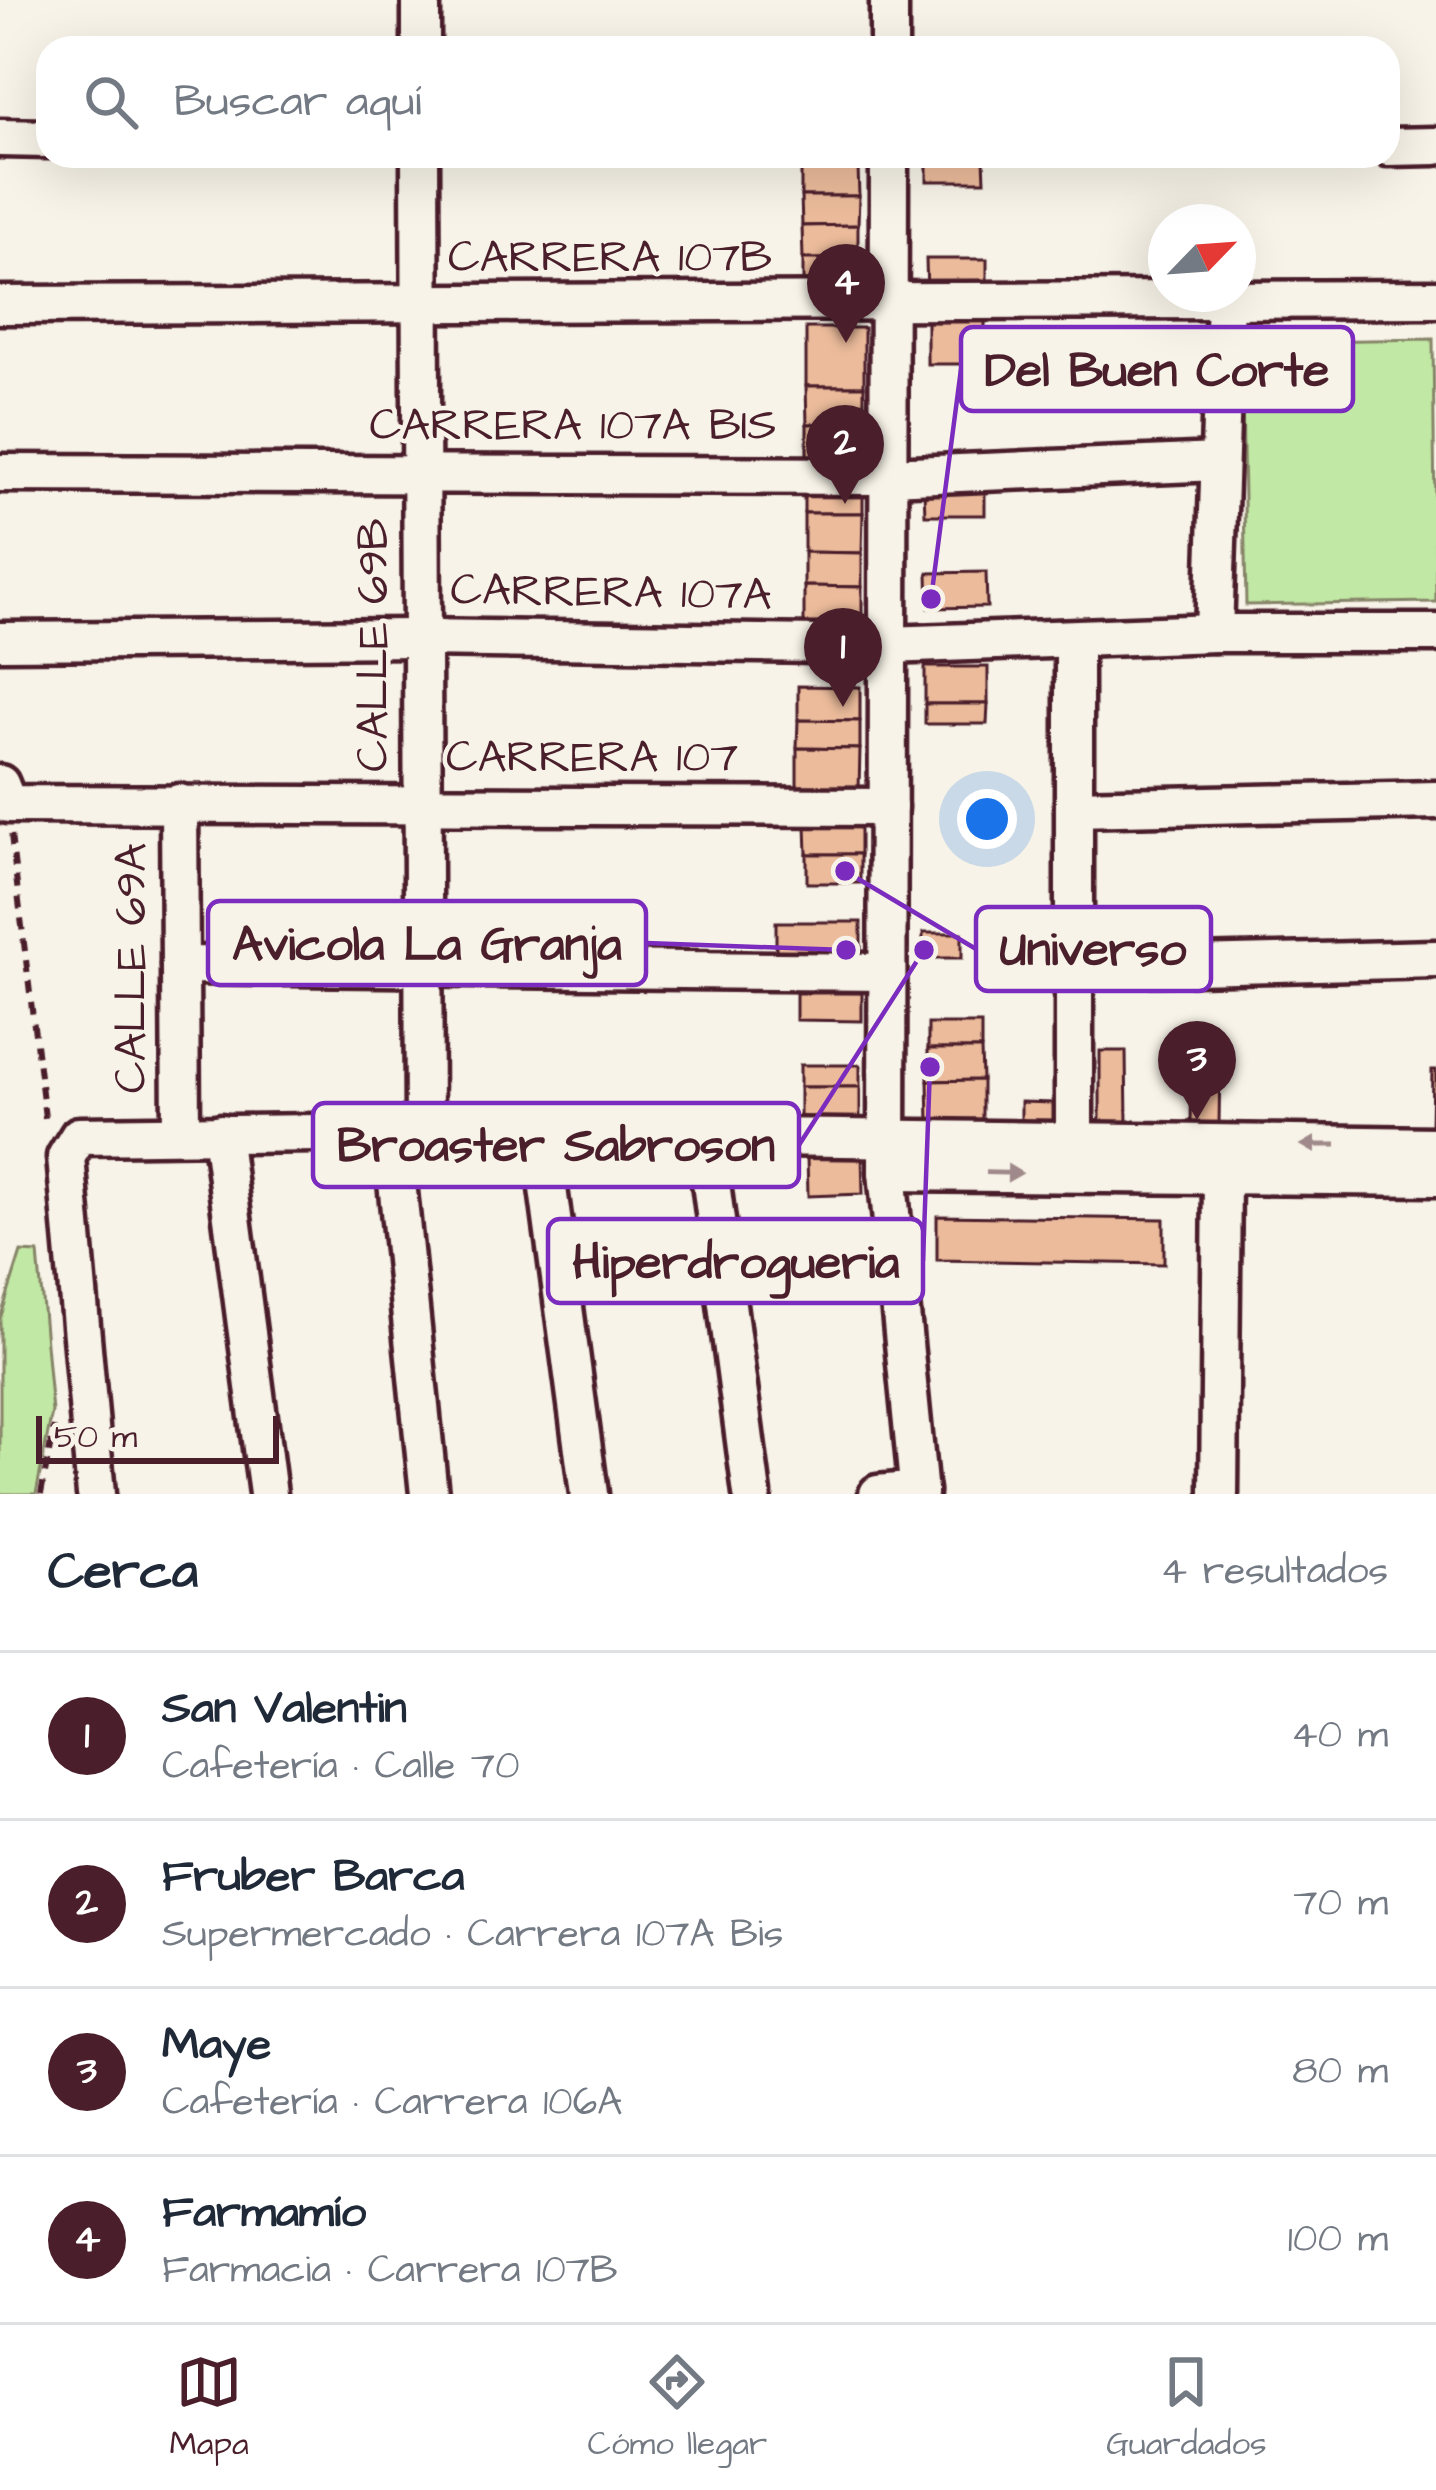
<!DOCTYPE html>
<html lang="es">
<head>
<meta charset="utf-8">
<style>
  :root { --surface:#fff; --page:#f6f6f7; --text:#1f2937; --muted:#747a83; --line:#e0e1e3; --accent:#4a1f2b }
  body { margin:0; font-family:"Architects Daughter",sans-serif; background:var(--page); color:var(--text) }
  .compass { position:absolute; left:1148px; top:204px; width:108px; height:108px; border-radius:50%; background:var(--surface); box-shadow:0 12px 48px #0002; rotate:65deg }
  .scale { position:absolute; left:36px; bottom:30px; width:243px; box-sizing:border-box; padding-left:12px; border:6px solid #4a1f2b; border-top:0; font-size:33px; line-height:42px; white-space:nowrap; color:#4a1f2b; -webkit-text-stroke:9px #f7f3e8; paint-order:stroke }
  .you { position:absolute; left:987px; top:819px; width:42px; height:42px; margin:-30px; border:9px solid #fff; border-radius:50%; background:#1a73e8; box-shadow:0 0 0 18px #1a73e833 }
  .badge { display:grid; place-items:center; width:78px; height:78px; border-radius:50%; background:var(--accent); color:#fff; font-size:39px; font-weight:700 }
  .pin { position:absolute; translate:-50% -99px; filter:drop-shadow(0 3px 6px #0008) }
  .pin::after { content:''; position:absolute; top:63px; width:42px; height:36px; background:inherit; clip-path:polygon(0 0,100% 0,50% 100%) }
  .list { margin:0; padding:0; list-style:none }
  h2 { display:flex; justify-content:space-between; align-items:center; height:156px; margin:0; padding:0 48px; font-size:51px }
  h2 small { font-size:39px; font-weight:400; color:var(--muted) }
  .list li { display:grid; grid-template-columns:78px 1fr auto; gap:36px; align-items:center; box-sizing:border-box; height:168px; padding:0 48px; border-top:3px solid var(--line) }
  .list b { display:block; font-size:45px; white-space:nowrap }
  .list p { margin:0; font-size:39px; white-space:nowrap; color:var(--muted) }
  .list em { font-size:39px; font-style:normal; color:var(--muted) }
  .icon { flex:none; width:66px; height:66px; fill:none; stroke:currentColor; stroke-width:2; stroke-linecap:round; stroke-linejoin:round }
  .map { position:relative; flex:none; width:1436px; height:1494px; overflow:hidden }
  .search { position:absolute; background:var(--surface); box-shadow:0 12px 48px #0002; left:36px; right:36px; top:36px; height:132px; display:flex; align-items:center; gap:30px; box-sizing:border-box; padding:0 42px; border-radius:36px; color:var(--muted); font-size:45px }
  .sheet { height:828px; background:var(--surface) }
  nav { display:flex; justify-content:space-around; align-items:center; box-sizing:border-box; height:168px; border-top:3px solid var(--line); background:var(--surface); font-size:33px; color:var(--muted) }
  nav a { display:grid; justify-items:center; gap:6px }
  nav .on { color:var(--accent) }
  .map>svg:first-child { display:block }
  .green { fill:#c1e8a4; stroke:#868468; stroke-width:3 }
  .building { fill:#ebbb9b; stroke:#4a1f2b; stroke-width:3 }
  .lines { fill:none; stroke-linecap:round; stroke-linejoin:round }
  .minor-casing { stroke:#4a1f2b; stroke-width:45 }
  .path { stroke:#4a1f2b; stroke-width:6; stroke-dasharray:12 9; stroke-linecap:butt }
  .minor { stroke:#f7f3e8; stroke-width:36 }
  .oneway { fill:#a0898a }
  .labels { text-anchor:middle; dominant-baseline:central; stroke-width:9; stroke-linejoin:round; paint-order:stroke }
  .street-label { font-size:45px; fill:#4a1f2b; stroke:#f7f3e8 }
  .leader { fill:none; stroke:#7b2cbf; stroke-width:4.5 }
  .callout-dot { fill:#7b2cbf; stroke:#f7f3e8; stroke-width:4.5 }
  .callout { fill:#f7f3e8; stroke:#7b2cbf; stroke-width:4.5 }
  .callout-label { font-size:48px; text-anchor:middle; font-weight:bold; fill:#4a1f2b }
</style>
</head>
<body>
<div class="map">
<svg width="1436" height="1494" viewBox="0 0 1436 1494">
  <rect width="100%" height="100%" fill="#f7f3e8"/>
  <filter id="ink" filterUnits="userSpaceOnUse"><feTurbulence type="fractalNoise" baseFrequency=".00833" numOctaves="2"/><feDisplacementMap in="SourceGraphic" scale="24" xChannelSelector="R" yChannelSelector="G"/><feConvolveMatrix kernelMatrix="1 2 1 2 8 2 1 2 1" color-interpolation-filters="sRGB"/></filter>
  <g filter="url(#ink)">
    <g class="green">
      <polygon points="1433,339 1436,602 1246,605 1241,342"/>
      <polygon points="21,1252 38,1253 52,1412 36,1494 0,1494 0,1319"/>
    </g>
    <g class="building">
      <polygon points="927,158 984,159 985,181 927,181"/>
      <polygon points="801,167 858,167 859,196 801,196"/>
      <polygon points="801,196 859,196 858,225 802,226"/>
      <polygon points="858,225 858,259 803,259 802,226"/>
      <polygon points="803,259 858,259 859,292 803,292"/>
      <polygon points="926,259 987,259 987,293 927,293"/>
      <rect x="927" y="320" width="58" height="44"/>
      <rect x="806" y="328" width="58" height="58"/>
      <polygon points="806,386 864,386 864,423 807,424"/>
      <polygon points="864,423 865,457 807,457 807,424"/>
      <polygon points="804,487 863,488 863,513 804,513"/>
      <polygon points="985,490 985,515 925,515 924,491"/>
      <polygon points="804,513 863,513 862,553 804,552"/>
      <polygon points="804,552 862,553 862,587 804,586"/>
      <polygon points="986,572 987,607 929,608 928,573"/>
      <polygon points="804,586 862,587 862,625 804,625"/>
      <rect x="925" y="667" width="63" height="37"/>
      <polygon points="798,686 860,687 860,721 798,720"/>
      <polygon points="925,704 988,704 987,724 925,724"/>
      <polygon points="798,720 860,721 860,749 797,748"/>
      <polygon points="797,748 860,749 859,790 797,790"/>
      <polygon points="806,825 860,825 860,854 807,854"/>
      <rect x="807" y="854" width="53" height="29"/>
      <polygon points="776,922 861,922 861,956 776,955"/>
      <rect x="923" y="933" width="39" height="25"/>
      <polygon points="796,993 862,993 862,1021 796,1020"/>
      <rect x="928" y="1024" width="53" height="25"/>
      <polygon points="928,1049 981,1049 982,1080 928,1081"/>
      <polygon points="1100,1051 1126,1051 1127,1123 1100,1123"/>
      <polygon points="1192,1057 1220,1058 1219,1125 1191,1125"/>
      <rect x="800" y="1065" width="60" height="22"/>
      <polygon points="1432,1070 1436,1070 1436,1129 1431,1128"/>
      <polygon points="982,1080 982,1124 929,1124 928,1081"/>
      <rect x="800" y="1087" width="60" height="37"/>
      <polygon points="1021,1102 1054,1103 1053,1128 1021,1127"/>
      <polygon points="862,1155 863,1194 808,1196 807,1157"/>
      <polygon points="937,1216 1164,1219 1164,1264 937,1260"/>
    </g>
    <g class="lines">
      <defs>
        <g id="minor">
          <polyline points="421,48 421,0"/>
          <polyline points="889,48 889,0"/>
          <polyline points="0,138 48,139"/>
          <polyline points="1388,147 1436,146"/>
          <polyline points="420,156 424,1133"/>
          <polyline points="889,156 887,1172 919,1494"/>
          <polyline points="0,305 1436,299"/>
          <polyline points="0,473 888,476 1218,462"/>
          <polyline points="1214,633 1225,300"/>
          <polyline points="0,641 419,638 888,645 1214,633 1436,633"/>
          <polyline points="0,784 8,804 888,807"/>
          <polyline points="179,803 181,1132"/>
          <polyline points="1074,808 1436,800"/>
          <polyline points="180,965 887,972"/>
          <polyline points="1074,968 1436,959"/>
          <polyline points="221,1133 268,1494"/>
          <polyline points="392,1133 429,1494"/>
          <polyline points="541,1136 589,1494"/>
          <polyline points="705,1137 752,1494"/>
          <polyline points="1074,1144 1074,639"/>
          <polyline points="887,1172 1436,1177"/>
          <polyline points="96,1494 66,1157 79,1136 393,1132 1436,1146"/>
          <polyline points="878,1494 919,1490"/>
          <polyline points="1219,1494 1222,1175"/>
        </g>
      </defs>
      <use href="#minor" class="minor-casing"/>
      <g class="path">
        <polyline points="11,835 46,1126"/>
        <polyline points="41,1494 54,1427"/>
      </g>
      <use href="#minor" class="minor"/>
    </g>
    <defs><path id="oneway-solid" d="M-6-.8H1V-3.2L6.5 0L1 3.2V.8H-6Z" transform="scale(3)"/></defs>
    <g class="oneway">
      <use href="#oneway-solid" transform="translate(1319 1145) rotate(-180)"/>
      <use href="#oneway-solid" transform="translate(1004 1173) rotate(1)"/>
    </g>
  </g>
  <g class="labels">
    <g class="street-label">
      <text x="610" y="258">CARRERA 107B</text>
      <text x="573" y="426">CARRERA 107A BIS</text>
      <text transform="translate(611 593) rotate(1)">CARRERA 107A</text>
      <text transform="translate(374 645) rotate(-90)">CALLE 69B</text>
      <text x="592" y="758">CARRERA 107</text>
      <text transform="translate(132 968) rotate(-90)">CALLE 69A</text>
    </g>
  </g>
  <path class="leader" d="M931 599L961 369M846 950L646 943M845 871L976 949M924 950L799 1145M930 1067L923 1261"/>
  <g class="callout-dot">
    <circle cx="931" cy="599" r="12"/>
    <circle cx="846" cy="950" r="12"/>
    <circle cx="845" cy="871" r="12"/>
    <circle cx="924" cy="950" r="12"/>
    <circle cx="930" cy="1067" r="12"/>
  </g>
  <g class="callout">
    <rect x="961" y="327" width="392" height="84" rx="12"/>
    <rect x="208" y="901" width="438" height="84" rx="12"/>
    <rect x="976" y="907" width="235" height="84" rx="12"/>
    <rect x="313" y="1103" width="486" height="84" rx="12"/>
    <rect x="548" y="1219" width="375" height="84" rx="12"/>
  </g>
  <g class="callout-label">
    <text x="1157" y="386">Del Buen Corte</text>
    <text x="427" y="960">Avicola La Granja</text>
    <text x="1093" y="965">Universo</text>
    <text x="556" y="1161">Broaster Sabroson</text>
    <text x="736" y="1278">Hiperdrogueria</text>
  </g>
</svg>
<svg class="compass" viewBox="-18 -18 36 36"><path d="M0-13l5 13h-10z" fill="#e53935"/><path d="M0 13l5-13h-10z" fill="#747a83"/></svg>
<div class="scale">50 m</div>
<div class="you"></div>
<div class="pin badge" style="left:843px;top:707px">1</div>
<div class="pin badge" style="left:845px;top:504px">2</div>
<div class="pin badge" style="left:1197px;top:1120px">3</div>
<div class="pin badge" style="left:846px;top:343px">4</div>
<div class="search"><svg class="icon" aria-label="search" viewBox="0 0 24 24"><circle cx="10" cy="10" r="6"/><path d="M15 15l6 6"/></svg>Buscar aquí</div>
</div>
<section class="sheet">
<h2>Cerca<small>4 resultados</small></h2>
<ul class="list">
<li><span class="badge">1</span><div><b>San Valentin</b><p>Cafetería · Calle 70</p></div><em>40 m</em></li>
<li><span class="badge">2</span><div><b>Fruber Barca</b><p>Supermercado · Carrera 107A Bis</p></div><em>70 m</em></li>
<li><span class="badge">3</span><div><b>Maye</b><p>Cafetería · Carrera 106A</p></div><em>80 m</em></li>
<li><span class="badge">4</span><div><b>Farmamío</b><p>Farmacia · Carrera 107B</p></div><em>100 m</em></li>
</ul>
</section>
<nav>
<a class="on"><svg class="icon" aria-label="map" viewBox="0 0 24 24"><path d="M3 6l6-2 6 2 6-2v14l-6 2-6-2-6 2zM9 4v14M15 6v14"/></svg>Mapa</a>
<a><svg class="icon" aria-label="directions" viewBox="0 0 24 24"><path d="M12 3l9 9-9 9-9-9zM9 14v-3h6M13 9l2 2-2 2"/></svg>Cómo llegar</a>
<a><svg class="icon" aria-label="saved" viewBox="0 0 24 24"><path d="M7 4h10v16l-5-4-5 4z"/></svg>Guardados</a>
</nav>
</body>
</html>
